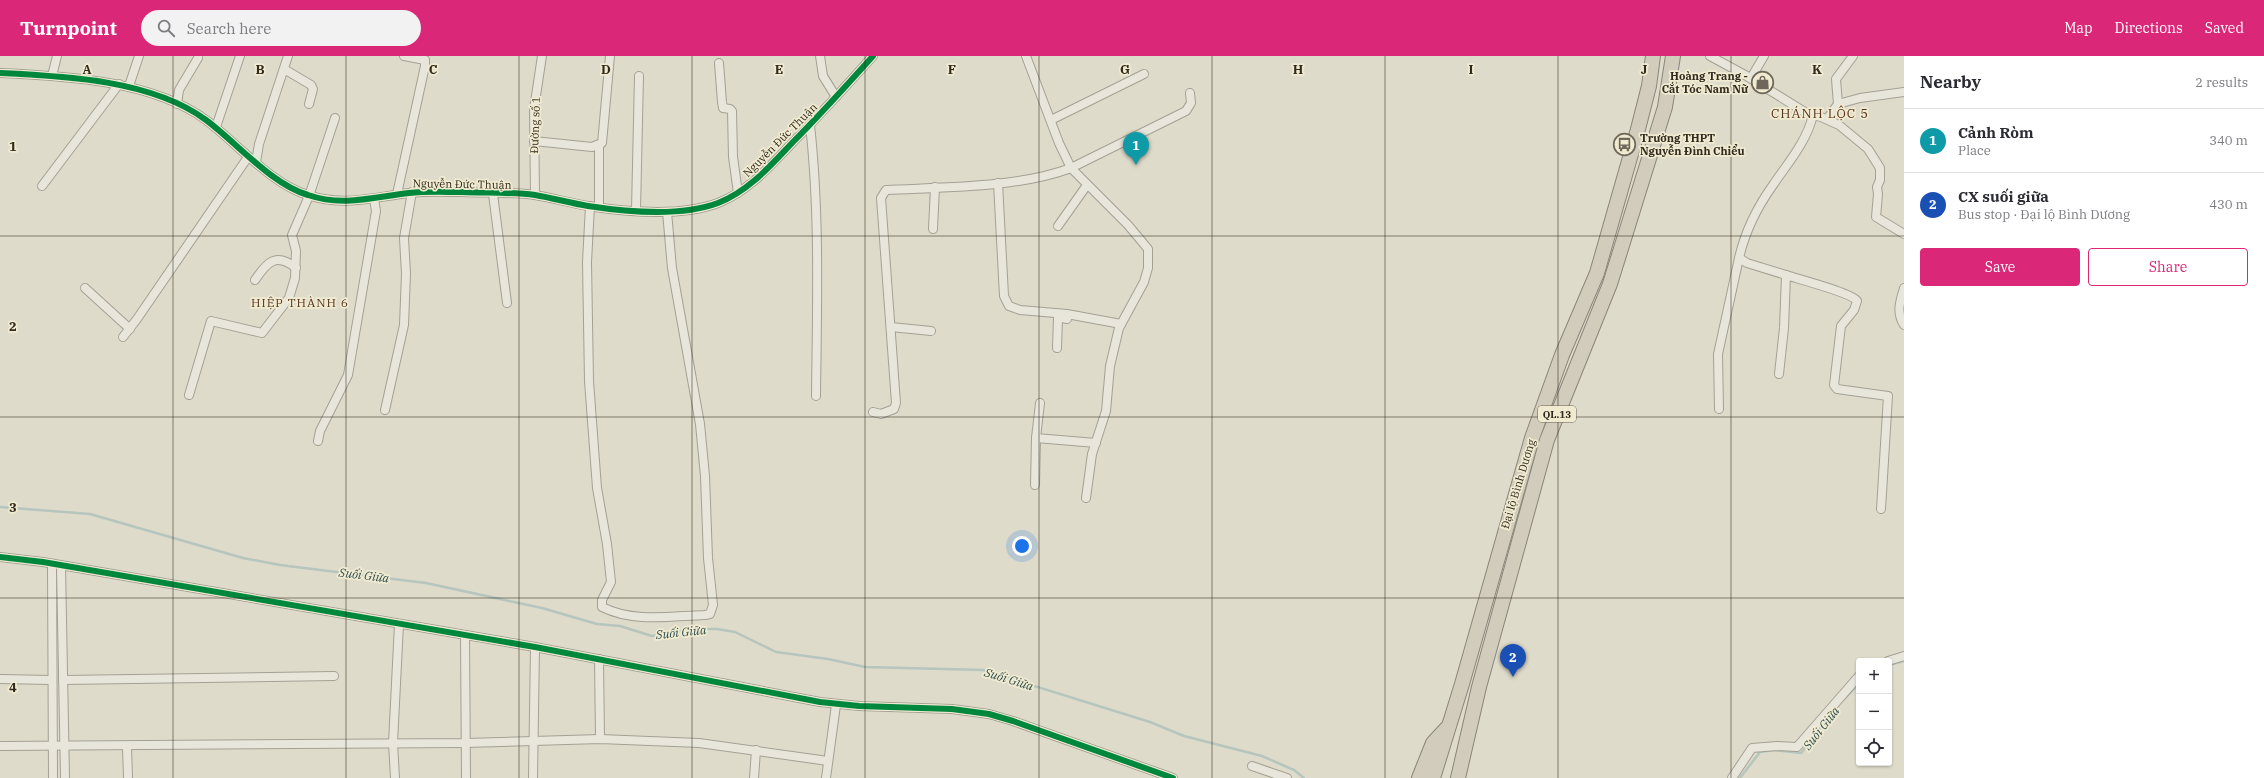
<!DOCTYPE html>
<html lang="en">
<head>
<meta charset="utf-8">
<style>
  :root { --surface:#fff; --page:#f2f2f3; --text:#2b2b33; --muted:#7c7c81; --line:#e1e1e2; --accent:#db2777 }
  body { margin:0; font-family:"IBM Plex Serif",serif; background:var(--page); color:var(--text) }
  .controls { position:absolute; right:12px; bottom:12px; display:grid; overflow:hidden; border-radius:4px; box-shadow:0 1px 3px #0004 }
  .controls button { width:36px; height:36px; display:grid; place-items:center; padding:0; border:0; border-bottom:1px solid var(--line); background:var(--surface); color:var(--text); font:20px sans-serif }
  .you { position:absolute; left:1022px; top:490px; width:14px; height:14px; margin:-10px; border:3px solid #fff; border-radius:50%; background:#1a73e8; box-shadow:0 0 0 6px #1a73e833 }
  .badge { display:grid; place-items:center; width:26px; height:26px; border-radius:50%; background:var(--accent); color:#fff; font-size:13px; font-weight:700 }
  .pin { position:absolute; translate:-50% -33px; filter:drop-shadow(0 1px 2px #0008) }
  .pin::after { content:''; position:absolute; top:21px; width:14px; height:12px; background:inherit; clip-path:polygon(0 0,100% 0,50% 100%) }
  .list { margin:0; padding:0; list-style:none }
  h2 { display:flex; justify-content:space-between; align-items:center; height:52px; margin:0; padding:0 16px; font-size:17px }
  h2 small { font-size:13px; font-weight:400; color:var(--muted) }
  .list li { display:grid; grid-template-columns:26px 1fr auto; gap:12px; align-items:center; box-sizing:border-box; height:64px; padding:0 16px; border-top:1px solid var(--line) }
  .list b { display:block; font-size:15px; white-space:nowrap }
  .list p { margin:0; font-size:13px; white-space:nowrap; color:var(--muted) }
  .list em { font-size:13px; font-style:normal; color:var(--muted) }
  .actions { display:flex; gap:8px; padding:12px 16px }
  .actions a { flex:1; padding:9px 0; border:1px solid var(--accent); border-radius:4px; text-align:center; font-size:14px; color:var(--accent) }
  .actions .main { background:var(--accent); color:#fff }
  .icon { flex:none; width:22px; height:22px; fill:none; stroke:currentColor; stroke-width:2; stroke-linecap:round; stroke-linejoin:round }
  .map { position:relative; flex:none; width:1904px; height:722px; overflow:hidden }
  header { display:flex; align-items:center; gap:24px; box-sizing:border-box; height:56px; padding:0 20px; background:var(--accent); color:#fff }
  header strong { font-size:19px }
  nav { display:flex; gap:22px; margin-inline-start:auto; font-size:14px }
  .search { width:280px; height:36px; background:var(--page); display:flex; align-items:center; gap:10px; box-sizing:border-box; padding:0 14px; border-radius:22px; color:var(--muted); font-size:15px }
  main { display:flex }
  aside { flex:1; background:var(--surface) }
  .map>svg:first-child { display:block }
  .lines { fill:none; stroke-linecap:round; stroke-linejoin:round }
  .stream { stroke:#b6c5bd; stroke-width:2.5 }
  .street-casing { stroke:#a4a094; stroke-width:10 }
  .highway-casing { stroke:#89857a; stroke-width:16 }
  .street { stroke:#e8e6db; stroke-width:8 }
  .highway { stroke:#d1ccbc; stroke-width:14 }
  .cycleway-casing { stroke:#f0ebd0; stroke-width:8 }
  .cycleway { stroke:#00873e; stroke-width:6 }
  .grid { fill:none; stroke:#31291e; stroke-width:1; stroke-opacity:0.55 }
  .labels { text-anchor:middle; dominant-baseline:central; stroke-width:3.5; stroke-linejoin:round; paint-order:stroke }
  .shield { fill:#f0ebd0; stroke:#6a6353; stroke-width:1 }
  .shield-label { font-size:10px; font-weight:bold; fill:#31291e }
  .poi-label { font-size:11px; font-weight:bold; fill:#31291e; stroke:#f0ebd0; text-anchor:end }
  .street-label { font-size:11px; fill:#31291e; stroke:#f0ebd0 }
  .neighbourhood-label { font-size:12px; letter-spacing:1px; fill:#583522; stroke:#f0ebd0 }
  .water-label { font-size:12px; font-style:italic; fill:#2f4c4f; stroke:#f0ebd0 }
  .quarter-label { font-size:13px; letter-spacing:1px; fill:#583522; stroke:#f0ebd0 }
  .grid-label { font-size:13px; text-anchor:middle; font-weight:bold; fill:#31291e; stroke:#f0ebd0; stroke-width:3.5; stroke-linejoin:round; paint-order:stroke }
</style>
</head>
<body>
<header>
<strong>Turnpoint</strong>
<div class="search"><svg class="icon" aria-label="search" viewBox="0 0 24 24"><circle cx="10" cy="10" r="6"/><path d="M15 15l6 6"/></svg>Search here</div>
<nav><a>Map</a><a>Directions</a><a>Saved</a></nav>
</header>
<main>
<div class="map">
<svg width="1904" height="722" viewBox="0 0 1904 722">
  <rect width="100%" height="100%" fill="#dfdbca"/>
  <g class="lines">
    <g class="stream">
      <polyline points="0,451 90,458 243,502 280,509 426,527 542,552 597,568 620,570 652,580 692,573 717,573 735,576 776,596 828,603 865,611 983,614 1150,666 1184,680 1262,700 1294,714 1304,722"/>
      <polyline points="1889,609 1904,605"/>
      <polyline points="1844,643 1859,628"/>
      <polyline points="1740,722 1760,696 1774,694 1801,697 1838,650"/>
    </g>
    <defs>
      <g id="street">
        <polyline points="820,0 823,20 836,41"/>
        <polyline points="1026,0 1059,87 1071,112 1128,169 1148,193 1148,212 1144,226 1119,272 1110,310 1106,355 1092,398 1086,442"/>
        <polyline points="1710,0 1745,19 1808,58 1821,61 1839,69 1868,93 1880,112 1880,124 1877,131 1878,138 1876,161 1904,178"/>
        <polyline points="719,7 722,46 723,52 730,53 732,55 733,101 738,137"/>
        <polyline points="284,13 311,29 313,33 309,48"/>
        <path d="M0 17C65 20 152 24 206 64 237 87 271 128 308 139 343 151 374 141 409 137 426 135 445 136 462 136 486 137 512 136 535 139 553 142 570 147 588 150 627 156 681 161 718 147 749 135 771 109 793 86 821 58 847 29 873 0"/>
        <polyline points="52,20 57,0"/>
        <polyline points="1751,22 1764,0"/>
        <polyline points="129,30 139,0"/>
        <polyline points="177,48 179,34 198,2"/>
        <polyline points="1838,48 1836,23 1853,0"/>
        <polyline points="1827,63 1838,48 1860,42 1904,36"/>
        <polyline points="1051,64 1144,18"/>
        <path d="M810 69C820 159 817 250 816 340"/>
        <polyline points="216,71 240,0"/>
        <polyline points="534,85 592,91 602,87 610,0"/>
        <polyline points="256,106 259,88 288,0"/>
        <polyline points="998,127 1004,240 1009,250 1020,254 1067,258 1121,268"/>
        <polyline points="42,130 119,28"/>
        <polyline points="397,138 425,10 425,4 404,0"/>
        <polyline points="493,138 507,247"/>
        <polyline points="535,139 534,53 542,0"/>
        <path d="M590 150 587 206 589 325 597 432 607 488 611 526 602 544V551C634 567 671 560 705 559L710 558 713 549 708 502 705 420 700 368 672 212 667 156"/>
        <polyline points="599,151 599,89"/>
        <polyline points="636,154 639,20"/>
        <polyline points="1058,170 1087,129"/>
        <polyline points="933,173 935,131"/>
        <path d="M1786 219C1798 223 1852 237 1857 245L1854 254 1841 270 1834 329 1837 333 1888 340 1881 453"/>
        <path d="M255 224C267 206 276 196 296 212"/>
        <polyline points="85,232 130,273"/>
        <path d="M1904 232C1900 246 1896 256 1904 269"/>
        <polyline points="891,271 931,275"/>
        <polyline points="123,281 137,263 248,101"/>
        <polyline points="1057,292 1058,261 1067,263"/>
        <path d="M1779 318 1784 272 1786 219 1747 207 1739 202C1745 176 1758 150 1773 129 1788 107 1807 85 1813 59"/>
        <polyline points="189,339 211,265 262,277 289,242 295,222 296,195 292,179 309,140 335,62"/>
        <polyline points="1040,347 1036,382 1096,387"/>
        <polyline points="1719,353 1718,298 1739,202"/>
        <polyline points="385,354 404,269 406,218 404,182 412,136"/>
        <path d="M873 356 881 358 894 353 896 347 881 142 886 134C943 131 1018 132 1071 112L1186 55 1191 47 1190 37"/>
        <polyline points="318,385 320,375 348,319 376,155 374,143"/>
        <polyline points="1035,429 1036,382"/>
        <polyline points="0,501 43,506 535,591 820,646 859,650 952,653 989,658 1013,665 1173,722"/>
        <polyline points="52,508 53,722"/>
        <polyline points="61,510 65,722"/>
        <polyline points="465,579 466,722"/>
        <polyline points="599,603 600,683"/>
        <polyline points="1888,605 1904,600"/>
        <polyline points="0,623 51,624"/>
        <polyline points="63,624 334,620"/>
        <polyline points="0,690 465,687 600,683 699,687 828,705"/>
        <polyline points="127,691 128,722"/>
        <polyline points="1252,710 1287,722"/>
        <polyline points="395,722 393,687 399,568"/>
        <polyline points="533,722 535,591"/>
        <polyline points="754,722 756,694"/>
        <polyline points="826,722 836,649"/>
        <polyline points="1732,722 1752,692 1777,690 1797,691 1859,620"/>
      </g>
      <g id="highway">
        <polyline points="1419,722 1433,687 1447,672"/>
        <polyline points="1433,722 1462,628 1532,382 1562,299 1597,217 1637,77 1649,30 1653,0"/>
        <polyline points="1458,722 1479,631 1547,384 1610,228 1665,51 1673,0"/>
      </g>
    </defs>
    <use href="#street" class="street-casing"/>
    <use href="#highway" class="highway-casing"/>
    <use href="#street" class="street"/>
    <use href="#highway" class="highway"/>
    <defs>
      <g id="cycleway">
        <path d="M0 17C65 20 152 24 206 64 237 87 271 128 308 139 343 151 374 141 409 137 426 135 445 136 462 136 486 137 512 136 535 139 553 142 570 147 588 150 627 156 681 161 718 147 749 135 771 109 793 86 821 58 847 29 873 0"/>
        <polyline points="0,501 43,506 535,591 820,646 859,650 952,653 989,658 1013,665 1173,722"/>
      </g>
    </defs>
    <use href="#cycleway" class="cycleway-casing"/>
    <use href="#cycleway" class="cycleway"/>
  </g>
  <path class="grid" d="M173 0V722M346 0V722M519 0V722M692 0V722M865 0V722M1039 0V722M1212 0V722M1385 0V722M1558 0V722M1731 0V722M0 180H1904M0 361H1904M0 542H1904"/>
  <defs>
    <symbol id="shop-ring" viewBox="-11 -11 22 22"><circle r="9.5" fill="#f0ebd0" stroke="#6e675a" stroke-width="1.5"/><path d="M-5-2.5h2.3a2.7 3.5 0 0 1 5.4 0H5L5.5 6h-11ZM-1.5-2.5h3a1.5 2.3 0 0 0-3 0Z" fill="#6e675a"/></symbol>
    <symbol id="bus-ring" viewBox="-11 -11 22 22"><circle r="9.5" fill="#f0ebd0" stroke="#6e675a" stroke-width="1.5"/><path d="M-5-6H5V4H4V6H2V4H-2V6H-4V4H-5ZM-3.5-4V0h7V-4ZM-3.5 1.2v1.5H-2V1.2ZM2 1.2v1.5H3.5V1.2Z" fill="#6e675a"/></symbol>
  </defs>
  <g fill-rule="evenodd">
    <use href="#shop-ring" x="1750" y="14" width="25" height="25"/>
    <use href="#bus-ring" x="1612" y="76" width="25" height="25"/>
  </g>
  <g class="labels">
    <rect class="shield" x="1538" y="350" width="38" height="16" rx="3"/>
    <g class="shield-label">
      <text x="1557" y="358">QL.13</text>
    </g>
    <g class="poi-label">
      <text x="1748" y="20">Hoàng Trang -<tspan x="1748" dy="13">Cắt Tóc Nam Nữ</tspan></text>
      <text x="1640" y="82" text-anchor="start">Trường THPT<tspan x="1640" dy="13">Nguyễn Đình Chiểu</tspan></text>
    </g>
    <g class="street-label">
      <text transform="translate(535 69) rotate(-88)">Đường số 1</text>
      <text transform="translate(780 84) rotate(-45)">Nguyễn Đức Thuận</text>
      <text transform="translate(462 128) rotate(1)">Nguyễn Đức Thuận</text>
      <text transform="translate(1518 428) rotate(-73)">Đại lộ Bình Dương</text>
    </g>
    <g class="neighbourhood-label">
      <text x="300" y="246">HIỆP THÀNH 6</text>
    </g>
    <g class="water-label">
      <text transform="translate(364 519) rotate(7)">Suối Giữa</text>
      <text transform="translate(681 576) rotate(-6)">Suối Giữa</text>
      <text transform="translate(1009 623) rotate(17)">Suối Giữa</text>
      <text transform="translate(1821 672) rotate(-52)">Suối Giữa</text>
    </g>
    <g class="quarter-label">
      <text x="1820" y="57">CHÁNH LỘC 5</text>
    </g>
  </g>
  <g class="grid-label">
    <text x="87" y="18">A</text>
    <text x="260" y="18">B</text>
    <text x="433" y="18">C</text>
    <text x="606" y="18">D</text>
    <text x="779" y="18">E</text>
    <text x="952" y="18">F</text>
    <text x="1125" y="18">G</text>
    <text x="1298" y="18">H</text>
    <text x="1471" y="18">I</text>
    <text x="1644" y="18">J</text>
    <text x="1817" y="18">K</text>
    <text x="13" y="95">1</text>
    <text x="13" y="275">2</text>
    <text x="13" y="456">3</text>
    <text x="13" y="636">4</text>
  </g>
</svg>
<div class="controls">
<button>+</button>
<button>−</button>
<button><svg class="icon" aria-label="locate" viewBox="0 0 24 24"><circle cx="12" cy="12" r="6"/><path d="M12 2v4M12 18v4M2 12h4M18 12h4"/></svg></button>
</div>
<div class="you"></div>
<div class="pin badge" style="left:1136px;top:109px;background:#0f9aa8">1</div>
<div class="pin badge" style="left:1513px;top:621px;background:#1a4fb4">2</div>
</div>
<aside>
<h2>Nearby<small>2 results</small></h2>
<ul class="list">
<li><span class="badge" style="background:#0f9aa8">1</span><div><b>Cảnh Ròm</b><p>Place</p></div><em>340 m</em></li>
<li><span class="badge" style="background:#1a4fb4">2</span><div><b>CX suối giữa</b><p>Bus stop · Đại lộ Bình Dương</p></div><em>430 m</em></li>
</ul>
<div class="actions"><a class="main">Save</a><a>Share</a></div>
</aside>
</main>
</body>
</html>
